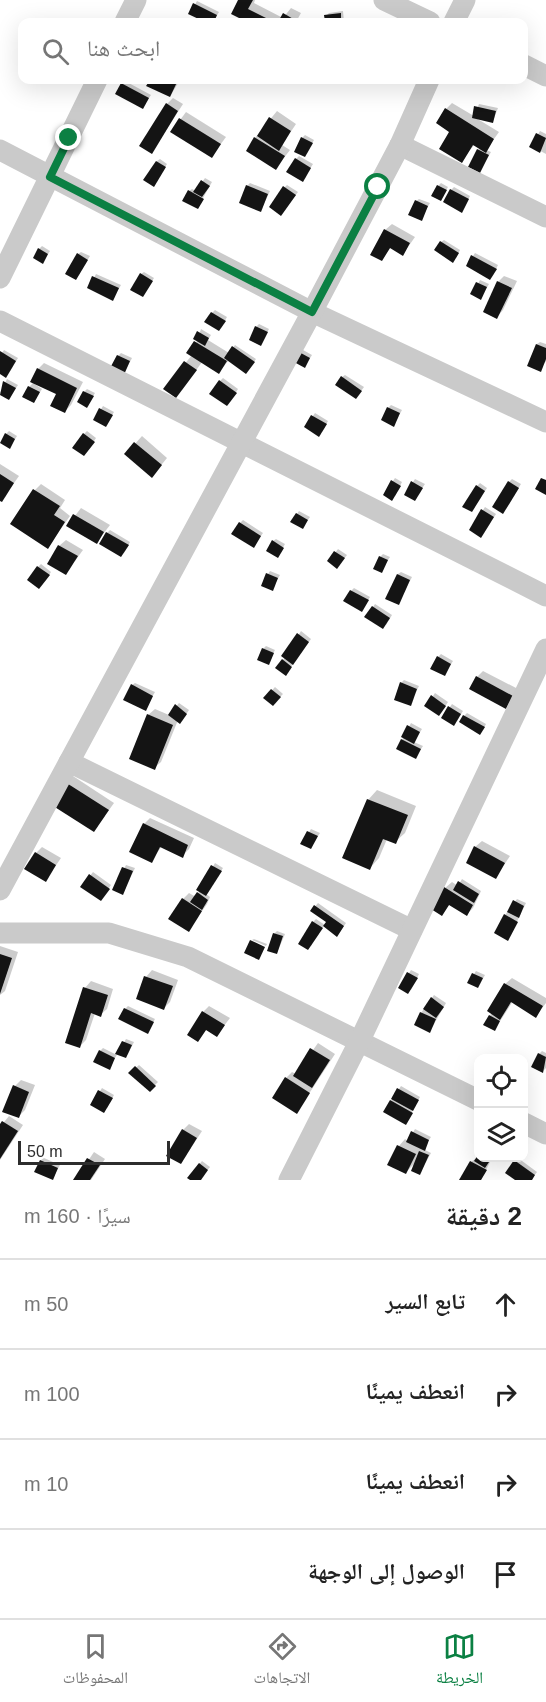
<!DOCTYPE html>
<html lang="ar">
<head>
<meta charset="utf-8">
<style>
  :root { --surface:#fff; --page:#f6f6f6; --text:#222; --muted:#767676; --line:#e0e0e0; --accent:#0b8043 }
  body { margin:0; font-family:Arial,"Noto Naskh Arabic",sans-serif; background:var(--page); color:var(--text); direction:rtl }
  .controls { position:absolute; right:18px; bottom:18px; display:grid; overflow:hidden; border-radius:12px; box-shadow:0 6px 24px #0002 }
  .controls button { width:54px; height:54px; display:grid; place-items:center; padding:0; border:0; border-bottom:2px solid var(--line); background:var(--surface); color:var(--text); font:30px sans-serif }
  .scale { position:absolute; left:18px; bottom:15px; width:152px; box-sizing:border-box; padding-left:6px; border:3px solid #2d2d2d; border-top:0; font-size:16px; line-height:21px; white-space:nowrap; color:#2d2d2d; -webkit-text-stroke:4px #fff; paint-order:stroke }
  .stop { position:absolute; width:18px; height:18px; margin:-14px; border:4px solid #0b8043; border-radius:50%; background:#fff }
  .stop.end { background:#0b8043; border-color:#fff; box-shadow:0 2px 6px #0008 }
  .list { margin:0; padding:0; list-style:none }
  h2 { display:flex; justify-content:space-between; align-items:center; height:78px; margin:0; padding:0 24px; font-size:26px }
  h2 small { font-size:20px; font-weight:400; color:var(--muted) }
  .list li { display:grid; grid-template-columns:39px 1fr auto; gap:18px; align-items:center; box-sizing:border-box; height:90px; padding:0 24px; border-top:2px solid var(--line) }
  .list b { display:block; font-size:22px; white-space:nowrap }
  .list em { font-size:20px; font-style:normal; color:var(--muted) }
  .icon { flex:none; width:33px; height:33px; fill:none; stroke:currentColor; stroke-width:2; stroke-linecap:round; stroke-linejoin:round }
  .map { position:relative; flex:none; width:546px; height:1180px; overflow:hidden; direction:ltr }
  .search { position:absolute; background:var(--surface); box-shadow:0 6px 24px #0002; left:18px; right:18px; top:18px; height:66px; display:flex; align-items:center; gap:15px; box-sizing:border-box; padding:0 21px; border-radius:12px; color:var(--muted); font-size:22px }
  .sheet { height:438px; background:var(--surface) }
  nav { display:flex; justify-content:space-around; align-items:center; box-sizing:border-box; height:84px; border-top:2px solid var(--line); background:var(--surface); font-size:16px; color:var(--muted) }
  nav a { display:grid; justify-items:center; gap:3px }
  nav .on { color:var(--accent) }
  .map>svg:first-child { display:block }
  .shadow { fill:#0003 }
  .building { fill:#141414 }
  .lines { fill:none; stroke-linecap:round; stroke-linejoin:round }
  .minor { stroke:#cacaca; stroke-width:21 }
  .route { stroke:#0b8043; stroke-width:8 }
</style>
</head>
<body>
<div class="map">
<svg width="546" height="1180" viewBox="0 0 546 1180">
  <rect width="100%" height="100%" fill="#fff"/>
  <g class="shadow">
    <polygon points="240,0 255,0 254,3 283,18 291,8 301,13 296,22 250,22 233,14"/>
    <polygon points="197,1 219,12 213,22 190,14"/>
    <polygon points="343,11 344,22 326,22 326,16 329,13"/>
    <polygon points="151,80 180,80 170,96 148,86"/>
    <polygon points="125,81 151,95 145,104 122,84"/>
    <polygon points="173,98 183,104 152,152 167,104"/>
    <polygon points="452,103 474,116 479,104 498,108 493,121 476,118 499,132 486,150 491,152 480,171 478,150 480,147 475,144 461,161 446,109"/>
    <polygon points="277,111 296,124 282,145 290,150 276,168 255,138"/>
    <polygon points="186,112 226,137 212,156 172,131"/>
    <polygon points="540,131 546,134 546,154 531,146"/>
    <polygon points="305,135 314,140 305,156 302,138"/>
    <polygon points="299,156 313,164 305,177 296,159"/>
    <polygon points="160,159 167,164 156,182 157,161"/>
    <polygon points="205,178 212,182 198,207 189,191 192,189 196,191"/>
    <polygon points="250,183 270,191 261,210 247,186"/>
    <polygon points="441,183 448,187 441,199 438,186"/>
    <polygon points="287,185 298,192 284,211 285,187"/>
    <polygon points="454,187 470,196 464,208 451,190"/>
    <polygon points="419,199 430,203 421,219 416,201"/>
    <polygon points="392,224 415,237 403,254 391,247 382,259 385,230"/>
    <polygon points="444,240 460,250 456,258 441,242"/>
    <polygon points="42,246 50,251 45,259 39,249"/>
    <polygon points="81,252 90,256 78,276 78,254"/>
    <polygon points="475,253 498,265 493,275 473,256"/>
    <polygon points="144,272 154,278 143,296 141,274"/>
    <polygon points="96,274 121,285 113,299 89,288"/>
    <polygon points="504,276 517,281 503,310 497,317 498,282"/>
    <polygon points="480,280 489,284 481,298 472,294"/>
    <polygon points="215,310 227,317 222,326 212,313"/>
    <polygon points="259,324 269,329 261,344 256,327"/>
    <polygon points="201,329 211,335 208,340 229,353 235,345 256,359 249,369 229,360 219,372 202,362 182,390 165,388 192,355"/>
    <polygon points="540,342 546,344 546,361 540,370 537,344"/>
    <polygon points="4,350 18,358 9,373 0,372 0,356"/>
    <polygon points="303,350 312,355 307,363 301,353"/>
    <polygon points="121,353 132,358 123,375 118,356"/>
    <polygon points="44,363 83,382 71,405 65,411 58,394 38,369"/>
    <polygon points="345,375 364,387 359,394 342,377"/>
    <polygon points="223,378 238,389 230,402 220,381"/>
    <polygon points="7,379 18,385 9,399 0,393"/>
    <polygon points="33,383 42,389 34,402 29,387"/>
    <polygon points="87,389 95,393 87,406 84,392"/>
    <polygon points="391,405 402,410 394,425 388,408"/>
    <polygon points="103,406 114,412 106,425 95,419"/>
    <polygon points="315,413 328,421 322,432 306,426"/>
    <polygon points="9,431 17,436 12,444 6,434"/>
    <polygon points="87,431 96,438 87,452 84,434"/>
    <polygon points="142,436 167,458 158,469 126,454"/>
    <polygon points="0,464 19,476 2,500 0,499"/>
    <polygon points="395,478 402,482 395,496 393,481"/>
    <polygon points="415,479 425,484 415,499 413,482"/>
    <polygon points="512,479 521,484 506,509 509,482"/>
    <polygon points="480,483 487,488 472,511 477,486"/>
    <polygon points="41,484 65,500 60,508 70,516 48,547 35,490"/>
    <polygon points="485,507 496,514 484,533 483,510"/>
    <polygon points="81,508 110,525 97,542 68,525"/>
    <polygon points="299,511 310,517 303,527 297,514"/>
    <polygon points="243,520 263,533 256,543 240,523"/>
    <polygon points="110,530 130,542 124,553 106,534"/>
    <polygon points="276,539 285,544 280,553 273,541"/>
    <polygon points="66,540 83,550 66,573 59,546"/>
    <polygon points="338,549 347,555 340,564 329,561"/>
    <polygon points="383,554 390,557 381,571 380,557"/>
    <polygon points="41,564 51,572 42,585 38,567"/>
    <polygon points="270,571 280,575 272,589 268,574"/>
    <polygon points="401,572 412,577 398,604 398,574"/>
    <polygon points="354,588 370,597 362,610 351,591"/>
    <polygon points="375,604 392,615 386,625 373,607"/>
    <polygon points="301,631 311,639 288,671 283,660"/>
    <polygon points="266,646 275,650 268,663 263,649"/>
    <polygon points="441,654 453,661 447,671 438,657"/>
    <polygon points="483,671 518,689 512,701 477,677"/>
    <polygon points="404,680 419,686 410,704 401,683"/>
    <polygon points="135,683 155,692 145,709 132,685"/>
    <polygon points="275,687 283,694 273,704 265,698"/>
    <polygon points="435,693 448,702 442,711 433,696"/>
    <polygon points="179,703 189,710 183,719 178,720 161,762 154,768 148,715 155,709 169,715"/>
    <polygon points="452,704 463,711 457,721 443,717"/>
    <polygon points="467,713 486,724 483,730 464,716"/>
    <polygon points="411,723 422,729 414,742 423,746 416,757 402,740"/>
    <polygon points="73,776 114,803 94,831 66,783"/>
    <polygon points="377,790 416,806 405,833 395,842 387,839 379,858 370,868 368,800"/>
    <polygon points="150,818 194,838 189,849 182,856 162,846 151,861 144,824"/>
    <polygon points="311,829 320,833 313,844 302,843"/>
    <polygon points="482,841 510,856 496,877 475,847"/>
    <polygon points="42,847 61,858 46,880 36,853"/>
    <polygon points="215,863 223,868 206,894 210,897 207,904 189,930 183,899 189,893 196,897"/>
    <polygon points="126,865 135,868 123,893 114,889"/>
    <polygon points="93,872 111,885 103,897 82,886"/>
    <polygon points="462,879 481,891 473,908 467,914 450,904 441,914 445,888 452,882 458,886"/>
    <polygon points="517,899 526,903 510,936 505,915"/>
    <polygon points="318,903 346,923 340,932 324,925 311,946 313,922 316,919 325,925 328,921 312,910"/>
    <polygon points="277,931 285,934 277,953 274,934"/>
    <polygon points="254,939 267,944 266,946 252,940"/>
    <polygon points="0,946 18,952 5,991 0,995"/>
    <polygon points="152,970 178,980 170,1002 164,1008 146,977"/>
    <polygon points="411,970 419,974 411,990 400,988"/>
    <polygon points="476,971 485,975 480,984 474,974"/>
    <polygon points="512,978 546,998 546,1003 536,1016 513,1001 497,1026 490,1016 505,984"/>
    <polygon points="91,981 113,989 107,1009 100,1015 95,1013 86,1040 80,1046 85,988"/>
    <polygon points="434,995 446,1003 430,1031 421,1013"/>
    <polygon points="128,1006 155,1019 148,1032 125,1009"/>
    <polygon points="209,1006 230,1018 217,1035 207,1029 198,1040 203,1012"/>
    <polygon points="126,1039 134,1042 128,1054 125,1056 118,1053 109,1068 100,1051 103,1048 117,1055"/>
    <polygon points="318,1043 335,1054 297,1112 286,1078 292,1072 296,1074"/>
    <polygon points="542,1051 546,1053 546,1068 543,1071 539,1054"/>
    <polygon points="139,1065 158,1082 150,1090 130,1073"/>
    <polygon points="21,1080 35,1085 25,1110 18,1117 15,1086"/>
    <polygon points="401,1086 420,1097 406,1123 391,1101"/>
    <polygon points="102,1088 114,1095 107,1108 92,1104"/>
    <polygon points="9,1116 23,1125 0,1160 0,1127"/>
    <polygon points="189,1124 202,1131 181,1163 183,1130"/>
    <polygon points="415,1129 431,1137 423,1149 431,1153 420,1173 416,1162 406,1172 399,1146 405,1139 408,1141"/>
    <polygon points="94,1152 105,1159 91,1180 75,1180"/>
    <polygon points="478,1157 492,1158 481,1180 462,1179 471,1162"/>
    <polygon points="44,1158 60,1165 53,1178 41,1160"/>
    <polygon points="518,1158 537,1172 531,1180 518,1180 507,1173"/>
    <polygon points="202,1161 210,1167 200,1180 192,1180 189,1177"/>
  </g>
  <g class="building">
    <polygon points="238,0 253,0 248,9 274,22 247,22 231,14"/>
    <polygon points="193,3 217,15 214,22 205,22 188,14"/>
    <polygon points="283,13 295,20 294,22 278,22"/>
    <polygon points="341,13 341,22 325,22 324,15"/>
    <polygon points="150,80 178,80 170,97 146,86"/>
    <polygon points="121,83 149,98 143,109 115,94"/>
    <polygon points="166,103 178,111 152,154 139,146"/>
    <polygon points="474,106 496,111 493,123 472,118"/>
    <polygon points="445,108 494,139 486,153 473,145 462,163 439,149 449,132 436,123"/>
    <polygon points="269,117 291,131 279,151 257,136"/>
    <polygon points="179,118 221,144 212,158 170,132"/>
    <polygon points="536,133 546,138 540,153 529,147"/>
    <polygon points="254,137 285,156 276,170 246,151"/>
    <polygon points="301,137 313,143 305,157 294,152"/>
    <polygon points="477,149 489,155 480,173 468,167"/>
    <polygon points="295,158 311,168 303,182 286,172"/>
    <polygon points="156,161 166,167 154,187 143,180"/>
    <polygon points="201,180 210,186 202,197 193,192"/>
    <polygon points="246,185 268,194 261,212 239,203"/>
    <polygon points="437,185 447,190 441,201 431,196"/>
    <polygon points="283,186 296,195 281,216 269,207"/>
    <polygon points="450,189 469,199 462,213 443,202"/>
    <polygon points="188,190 204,199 198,209 182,201"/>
    <polygon points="415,200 428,206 422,221 408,215"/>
    <polygon points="384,229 410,243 403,256 390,248 382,261 370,255"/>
    <polygon points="440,241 459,253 453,263 434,250"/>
    <polygon points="38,248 48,254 43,264 33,258"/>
    <polygon points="77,253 88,260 76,280 65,274"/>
    <polygon points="471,255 497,269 490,280 466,266"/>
    <polygon points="140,273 153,281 143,297 130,290"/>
    <polygon points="92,276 119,288 113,301 87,288"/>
    <polygon points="497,281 512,288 497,319 483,312"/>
    <polygon points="476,282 487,287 481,300 470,294"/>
    <polygon points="211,312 226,321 219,331 204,322"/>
    <polygon points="255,326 268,332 261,346 249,340"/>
    <polygon points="197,331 209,338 205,346 193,339"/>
    <polygon points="194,341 227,361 219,374 186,353"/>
    <polygon points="536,344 546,348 546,359 541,372 527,366"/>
    <polygon points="232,346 255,362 246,374 224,358"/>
    <polygon points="0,351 16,361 6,378 0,374"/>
    <polygon points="299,352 310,358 305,368 294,362"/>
    <polygon points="117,355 130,361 123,377 109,370"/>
    <polygon points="184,361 197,370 176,398 163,389"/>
    <polygon points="37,368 77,388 65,413 50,406 56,394 30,382"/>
    <polygon points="341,376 362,391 356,399 335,385"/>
    <polygon points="219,380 237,393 227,406 209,394"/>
    <polygon points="3,381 16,388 9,400 0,395"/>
    <polygon points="28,386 40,392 34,403 22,397"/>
    <polygon points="83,391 94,396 87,408 77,402"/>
    <polygon points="387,407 400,413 394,427 381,420"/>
    <polygon points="99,408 113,415 106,427 93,420"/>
    <polygon points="311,415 327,424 319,437 304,427"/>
    <polygon points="5,433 15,439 10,449 0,443"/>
    <polygon points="83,433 95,442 84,456 72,448"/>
    <polygon points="134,442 162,465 152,478 124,454"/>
    <polygon points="0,474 14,483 2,502 0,501"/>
    <polygon points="541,478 546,480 546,495 535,489"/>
    <polygon points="391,480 401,486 392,501 383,495"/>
    <polygon points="411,481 423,488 415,501 404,495"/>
    <polygon points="508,481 519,488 503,514 492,507"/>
    <polygon points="476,485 485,491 472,512 462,507"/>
    <polygon points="33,489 60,506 54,515 65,522 48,549 10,524"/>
    <polygon points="481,509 494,517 481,538 469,530"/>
    <polygon points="296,513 308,520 303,529 290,522"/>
    <polygon points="73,514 104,532 97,544 66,526"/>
    <polygon points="239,522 261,536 254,548 231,534"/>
    <polygon points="106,532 129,545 121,557 99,544"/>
    <polygon points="272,540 284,548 278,558 266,551"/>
    <polygon points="58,545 78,556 66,575 47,564"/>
    <polygon points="334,551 345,558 337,569 327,561"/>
    <polygon points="379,556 388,560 382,573 373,569"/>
    <polygon points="37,566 50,575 39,589 27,580"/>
    <polygon points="266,573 278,578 273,591 261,586"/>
    <polygon points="397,574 410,580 399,605 385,599"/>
    <polygon points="350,590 369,600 362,612 343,601"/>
    <polygon points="372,606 390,618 383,629 364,617"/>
    <polygon points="297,633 309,642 293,665 281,656"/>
    <polygon points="262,648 274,653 269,665 257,660"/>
    <polygon points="437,656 451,664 445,676 430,669"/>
    <polygon points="282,659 292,667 286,676 275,668"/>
    <polygon points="476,676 513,696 506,709 469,689"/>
    <polygon points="400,682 417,689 411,706 394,700"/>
    <polygon points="131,684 153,696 146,711 123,700"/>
    <polygon points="271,689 281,697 273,706 263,698"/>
    <polygon points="431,695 446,706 439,716 424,706"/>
    <polygon points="175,704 187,714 180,724 168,715"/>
    <polygon points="448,706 461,714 454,726 441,718"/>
    <polygon points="147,714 173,725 155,770 129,759"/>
    <polygon points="463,715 485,727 480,735 459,722"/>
    <polygon points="407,725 420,732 414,744 401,737"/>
    <polygon points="401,739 421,749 416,759 396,749"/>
    <polygon points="65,782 109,810 94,832 50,804"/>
    <polygon points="367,799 408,815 396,844 383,839 370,870 342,858"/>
    <polygon points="143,823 188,845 183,858 160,847 152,863 129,852"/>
    <polygon points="307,831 318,836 311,849 300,844"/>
    <polygon points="474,846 505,863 496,879 466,863"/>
    <polygon points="35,852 56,865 46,882 24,869"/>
    <polygon points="211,865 222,871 206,896 196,890"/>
    <polygon points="122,867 133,871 123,895 112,890"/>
    <polygon points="89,874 110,889 101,901 80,887"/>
    <polygon points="458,881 479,894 474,903 453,890"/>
    <polygon points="444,887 473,905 467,916 449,905 442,916 431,909"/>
    <polygon points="197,892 208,900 202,910 190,902"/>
    <polygon points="182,898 202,911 189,932 168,919"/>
    <polygon points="513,900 524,906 519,918 507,912"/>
    <polygon points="314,905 344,926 337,937 323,926 326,922 310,911"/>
    <polygon points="504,914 518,922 508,941 494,933"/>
    <polygon points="312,921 323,928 308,950 298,944"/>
    <polygon points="273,933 283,936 277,954 267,951"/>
    <polygon points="250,940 265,947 259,960 244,953"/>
    <polygon points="0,954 12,958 0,994"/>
    <polygon points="407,972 418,978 408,994 398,988"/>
    <polygon points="472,973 483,978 478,988 467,983"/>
    <polygon points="144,976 173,986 164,1010 136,999"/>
    <polygon points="504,983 543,1006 536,1018 511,1002 500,1020 487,1011"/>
    <polygon points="83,987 108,995 101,1017 91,1013 80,1048 65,1043"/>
    <polygon points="431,997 444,1007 436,1018 423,1009"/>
    <polygon points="124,1008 154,1022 148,1034 118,1019"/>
    <polygon points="202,1011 225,1025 217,1037 206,1030 198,1042 187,1035"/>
    <polygon points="420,1012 436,1019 430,1033 414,1025"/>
    <polygon points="489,1015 500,1021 495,1031 483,1025"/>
    <polygon points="122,1041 132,1045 126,1058 115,1054"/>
    <polygon points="310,1048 330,1060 312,1088 293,1076"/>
    <polygon points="99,1050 115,1058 110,1070 93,1062"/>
    <polygon points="538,1053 546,1057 543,1073 531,1067"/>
    <polygon points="135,1066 156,1086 150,1092 128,1073"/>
    <polygon points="285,1077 310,1093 297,1114 272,1098"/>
    <polygon points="13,1085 29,1092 19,1118 2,1112"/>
    <polygon points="397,1088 419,1100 413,1111 391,1099"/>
    <polygon points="98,1090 113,1098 104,1113 90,1105"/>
    <polygon points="390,1100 413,1113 406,1125 383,1112"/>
    <polygon points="2,1121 18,1131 0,1159 0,1124"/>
    <polygon points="182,1129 197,1138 181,1164 166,1156"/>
    <polygon points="411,1131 429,1140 425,1151 406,1142"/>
    <polygon points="397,1145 416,1154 406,1174 387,1165"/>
    <polygon points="419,1151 429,1155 420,1175 411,1171"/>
    <polygon points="478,1155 478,1158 491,1159 485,1168 474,1161"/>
    <polygon points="87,1158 100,1165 90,1180 73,1180"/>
    <polygon points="40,1160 58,1168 53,1180 34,1172"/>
    <polygon points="514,1160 535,1175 532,1180 515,1180 505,1173"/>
    <polygon points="470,1161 487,1170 481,1180 459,1180"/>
    <polygon points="199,1163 208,1170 201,1180 190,1180 187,1178"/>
  </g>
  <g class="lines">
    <g class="minor">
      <polyline points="384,0 430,22"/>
      <polyline points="125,22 136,0"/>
      <polyline points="454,22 465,0"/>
      <polyline points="524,65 546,76"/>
      <polyline points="400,145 546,217"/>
      <polyline points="0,150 312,312 546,422"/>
      <polyline points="0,278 97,80"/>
      <polyline points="0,321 546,596"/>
      <polyline points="69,762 412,930"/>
      <polyline points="0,890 312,312 400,145 429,80"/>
      <polyline points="0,933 109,933 188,957 478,1100"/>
      <polyline points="524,1123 546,1134"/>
      <polyline points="289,1180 360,1040 546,649"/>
    </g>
  </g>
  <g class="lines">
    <polyline class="route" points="69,138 50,177 312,312 378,187"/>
  </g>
</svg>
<div class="controls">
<button><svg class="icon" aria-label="locate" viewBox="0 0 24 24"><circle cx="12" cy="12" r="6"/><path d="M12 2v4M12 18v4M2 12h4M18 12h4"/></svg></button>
<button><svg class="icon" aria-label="layers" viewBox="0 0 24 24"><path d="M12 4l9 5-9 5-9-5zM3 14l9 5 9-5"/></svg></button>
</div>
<div class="scale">50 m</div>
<div class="stop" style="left:378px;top:187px"></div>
<div class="stop end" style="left:69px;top:138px"></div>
<div class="search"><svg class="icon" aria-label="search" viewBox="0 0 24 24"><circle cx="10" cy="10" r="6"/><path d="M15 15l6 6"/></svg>ابحث هنا</div>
</div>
<section class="sheet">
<h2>2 دقيقة<small>سيرًا · 160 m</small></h2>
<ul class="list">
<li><svg class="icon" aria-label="ahead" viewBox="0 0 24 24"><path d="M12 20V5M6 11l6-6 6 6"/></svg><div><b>تابع السير</b></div><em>50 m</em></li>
<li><svg class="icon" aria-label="right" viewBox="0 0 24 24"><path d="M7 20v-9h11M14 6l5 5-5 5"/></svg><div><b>انعطف يمينًا</b></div><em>100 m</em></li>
<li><svg class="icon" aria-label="right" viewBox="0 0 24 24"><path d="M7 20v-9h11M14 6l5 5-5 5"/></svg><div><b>انعطف يمينًا</b></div><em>10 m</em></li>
<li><svg class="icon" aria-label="arrive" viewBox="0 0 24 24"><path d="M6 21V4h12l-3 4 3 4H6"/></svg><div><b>الوصول إلى الوجهة</b></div></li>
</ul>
</section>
<nav>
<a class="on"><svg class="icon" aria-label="map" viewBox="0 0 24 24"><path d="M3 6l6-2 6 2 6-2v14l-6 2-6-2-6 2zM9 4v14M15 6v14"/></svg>الخريطة</a>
<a><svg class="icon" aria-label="directions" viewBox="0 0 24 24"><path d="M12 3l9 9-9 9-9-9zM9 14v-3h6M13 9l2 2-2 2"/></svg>الاتجاهات</a>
<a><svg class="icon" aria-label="saved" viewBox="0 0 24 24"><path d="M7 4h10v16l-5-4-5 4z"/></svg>المحفوظات</a>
</nav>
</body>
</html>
